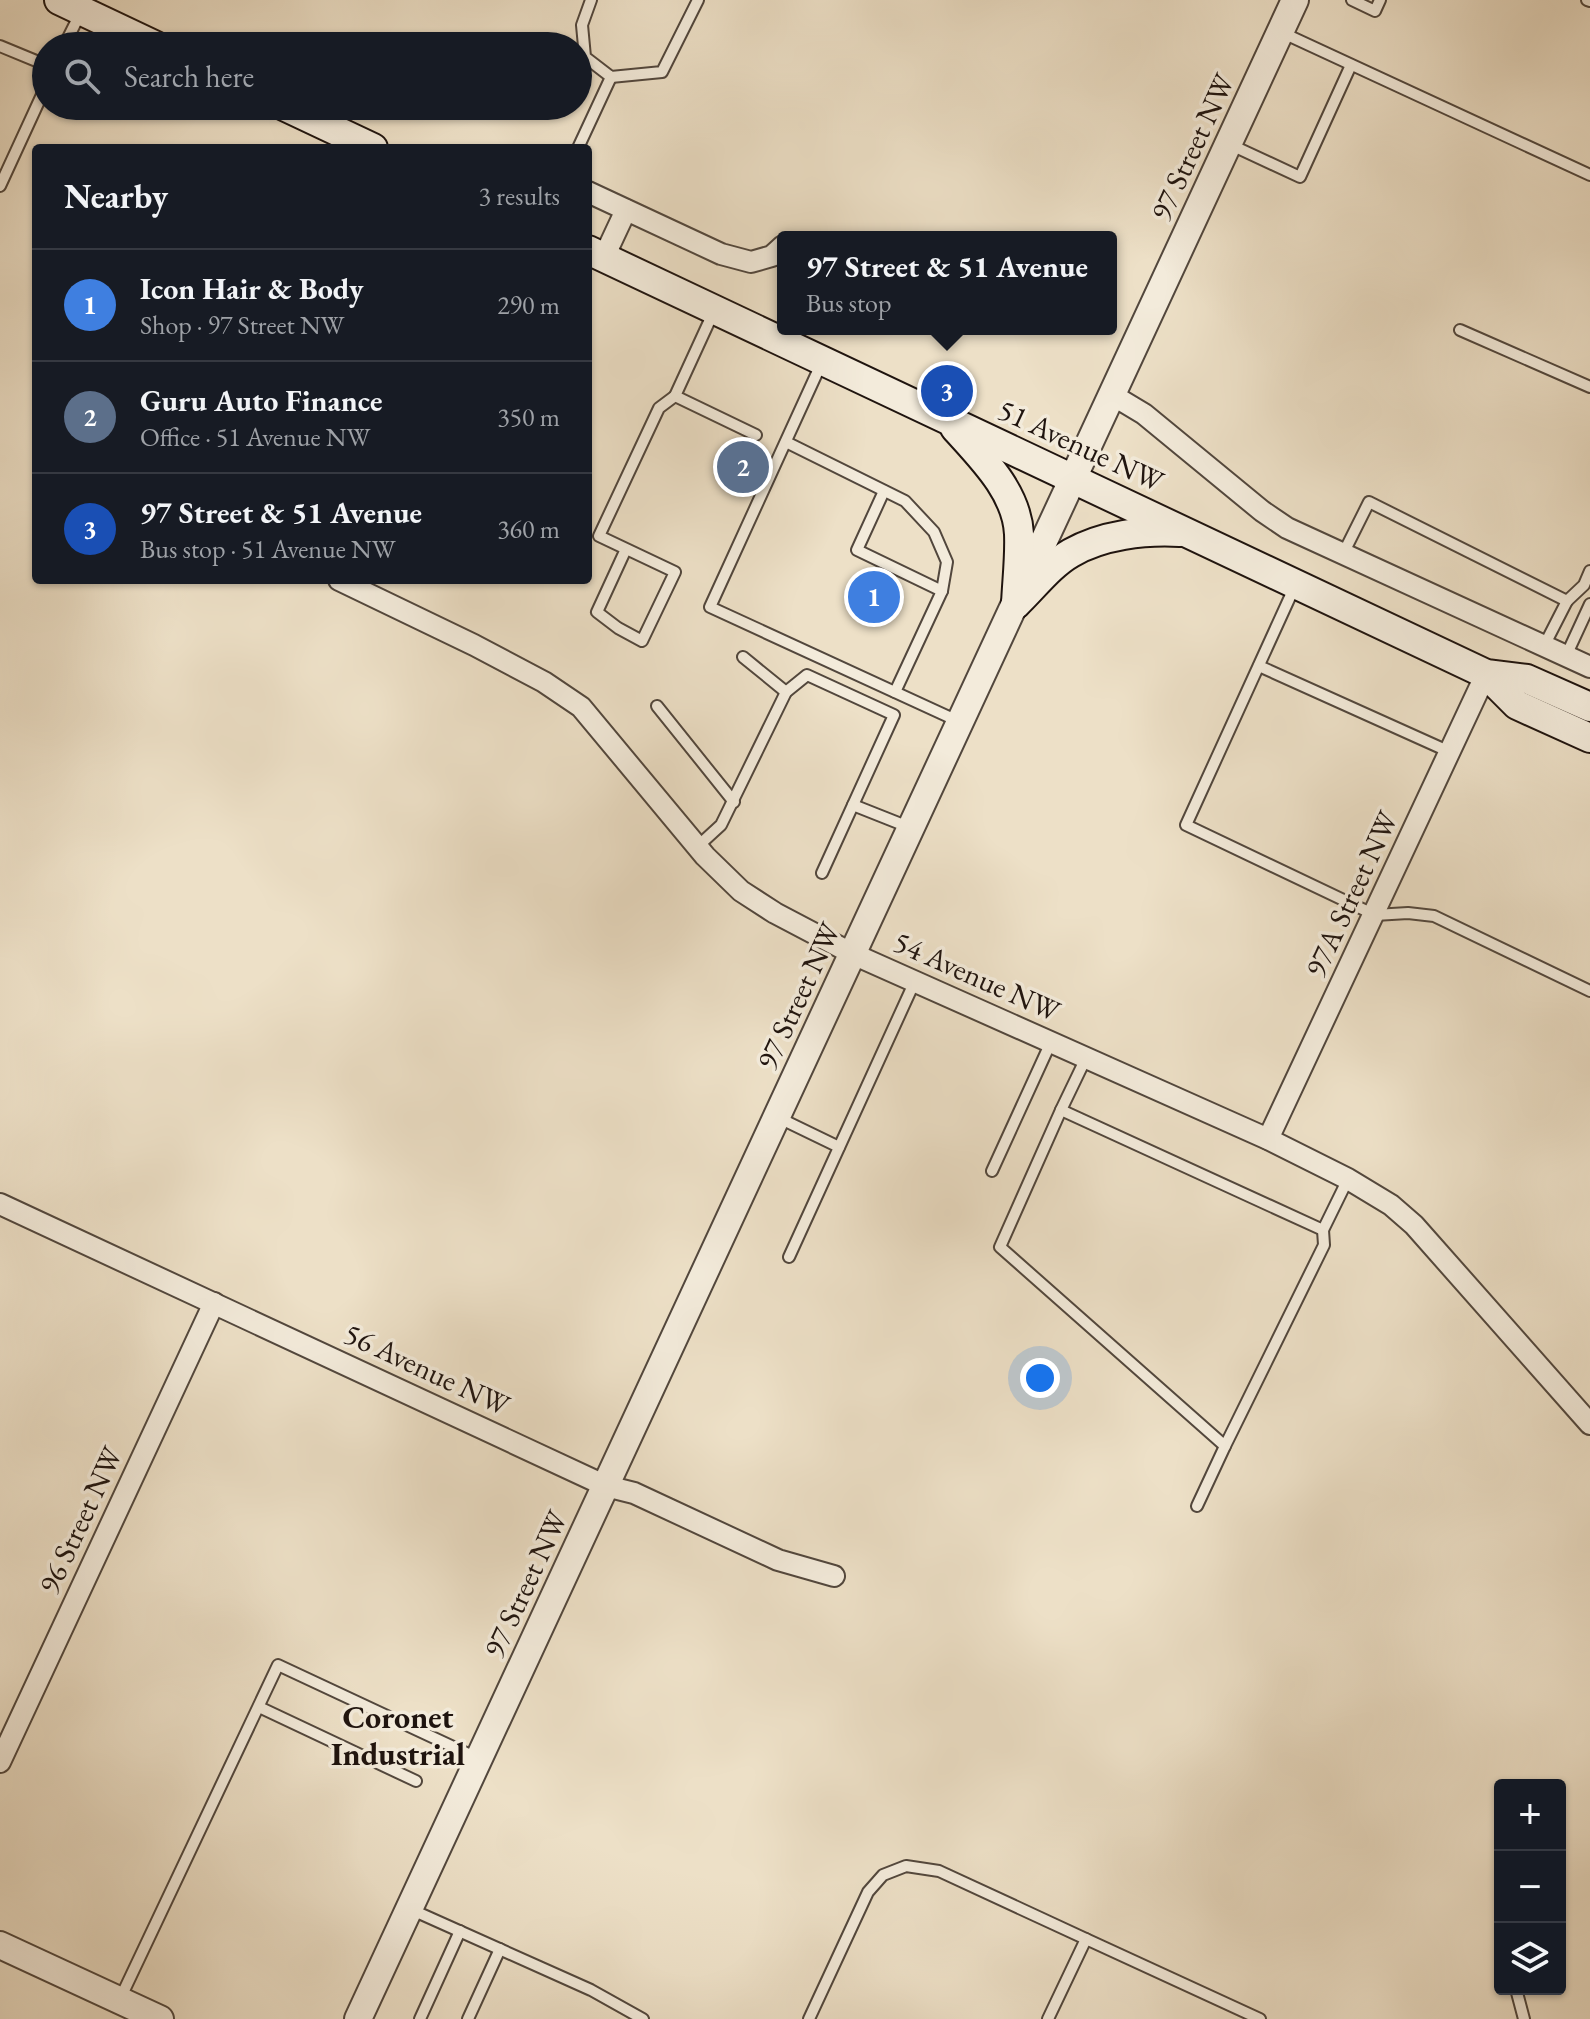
<!DOCTYPE html>
<html lang="en">
<head>
<meta charset="utf-8">
<style>
  :root { --surface:#171b24; --page:#242831; --text:#f1f3f6; --muted:#9ea1a6; --line:#363941; --accent:#c59692 }
  body { margin:0; font-family:"EB Garamond",serif; background:var(--page); color:var(--text) }
  .controls { position:absolute; right:24px; bottom:24px; display:grid; overflow:hidden; border-radius:8px; box-shadow:0 2px 6px #0004 }
  .controls button { width:72px; height:72px; display:grid; place-items:center; padding:0; border:0; border-bottom:2px solid var(--line); background:var(--surface); color:var(--text); font:40px sans-serif }
  .you { position:absolute; left:1040px; top:1378px; width:28px; height:28px; margin:-20px; border:6px solid #fff; border-radius:50%; background:#1a73e8; box-shadow:0 0 0 12px #1a73e833 }
  .badge { display:grid; place-items:center; width:52px; height:52px; border-radius:50%; background:var(--accent); color:#fff; font-size:26px; font-weight:700 }
  .pin { position:absolute; translate:-50% -50%; border:4px solid #fff; box-shadow:0 2px 8px #0006 }
  .popup { position:absolute; left:777px; top:231px; width:340px; height:104px; box-sizing:border-box; display:grid; place-content:center; border-radius:8px; background:var(--surface); filter:drop-shadow(0 2px 6px #0005); font-size:26px; white-space:nowrap; color:var(--muted) }
  .popup b { font-size:30px; color:var(--text) }
  .popup::after { content:''; position:absolute; left:50%; top:100%; margin-left:-16px; border:16px solid transparent; border-top-color:var(--surface) }
  .list { margin:0; padding:0; list-style:none }
  h2 { display:flex; justify-content:space-between; align-items:center; height:104px; margin:0; padding:0 32px; font-size:34px }
  h2 small { font-size:26px; font-weight:400; color:var(--muted) }
  .list li { display:grid; grid-template-columns:52px 1fr auto; gap:24px; align-items:center; box-sizing:border-box; height:112px; padding:0 32px; border-top:2px solid var(--line) }
  .list b { display:block; font-size:30px; white-space:nowrap }
  .list p { margin:0; font-size:26px; white-space:nowrap; color:var(--muted) }
  .list em { font-size:26px; font-style:normal; color:var(--muted) }
  .icon { flex:none; width:44px; height:44px; fill:none; stroke:currentColor; stroke-width:2; stroke-linecap:round; stroke-linejoin:round }
  .map { position:relative; flex:none; width:1590px; height:2019px; overflow:hidden }
  .search { position:absolute; background:var(--surface); box-shadow:0 2px 6px #0004; left:32px; top:32px; width:560px; height:88px; display:flex; align-items:center; gap:20px; box-sizing:border-box; padding:0 28px; border-radius:44px; color:var(--muted); font-size:30px }
  .panel { position:absolute; background:var(--surface); box-shadow:0 2px 6px #0004; left:32px; top:144px; width:560px; height:440px; border-radius:8px }
  .map>svg:first-child { display:block }
  .lines { fill:none; stroke-linecap:round; stroke-linejoin:round }
  .service-casing { stroke:#52473d; stroke-width:14 }
  .minor-casing { stroke:#52473d; stroke-width:24 }
  .tertiary-casing { stroke:#52473d; stroke-width:30 }
  .secondary-casing { stroke:#1f140f; stroke-width:32 }
  .service { stroke:#f3ebdb; stroke-width:10 }
  .minor { stroke:#f3ebdb; stroke-width:20 }
  .tertiary { stroke:#f3ebdb; stroke-width:26 }
  .secondary { stroke:#f3ebdb; stroke-width:28 }
  .labels { text-anchor:middle; dominant-baseline:central; stroke-width:7; stroke-linejoin:round; paint-order:stroke }
  .street-label { font-size:30px; fill:#1f140f; stroke:#f3ebdb }
  .neighbourhood-label { font-size:32px; font-weight:bold; fill:#1f140f; stroke:#f3ebdb }
</style>
</head>
<body>
<div class="map">
<svg width="1590" height="2019" viewBox="0 0 1590 2019">
  <rect width="100%" height="100%" fill="#ede0c7"/>
  <filter id="stains"><feTurbulence type="fractalNoise" baseFrequency=".0025" numOctaves="4"/><feColorMatrix values="0 0 0 0 .2 0 0 0 0 .09 0 0 0 0 .02 0 0 0 .5 -.17"/></filter>
  <radialGradient id="worn" r=".72"><stop offset=".6" stop-color="#630" stop-opacity="0"/><stop offset="1" stop-color="#630" stop-opacity=".3"/></radialGradient>
  <g class="lines">
    <defs>
      <g id="service">
        <polyline points="591,0 582,25 585,57 611,77 662,72 698,0"/>
        <polyline points="1352,0 1375,11 1380,0"/>
        <polyline points="1587,0 1590,1"/>
        <polyline points="1283,33 1590,175"/>
        <polyline points="0,46 46,65"/>
        <polyline points="64,46 81,12"/>
        <polyline points="1229,144 1300,177 1351,65"/>
        <polyline points="578,148 611,77"/>
        <polyline points="0,186 46,86"/>
        <polyline points="714,311 675,396 756,435"/>
        <polyline points="1460,330 1590,387"/>
        <polyline points="822,362 710,607 960,722"/>
        <polyline points="786,442 905,501 934,532 947,562 942,591 895,692"/>
        <polyline points="884,491 857,550 942,591"/>
        <polyline points="626,549 597,612 618,628 642,641 675,572 599,536 659,408 675,396"/>
        <polyline points="1343,554 1369,502 1567,601 1544,646"/>
        <polyline points="1295,586 1186,825 1375,915 1408,913 1434,916 1590,991"/>
        <polyline points="1567,601 1584,585 1590,571"/>
        <polyline points="1566,656 1590,604"/>
        <polyline points="743,657 786,692"/>
        <polyline points="1259,666 1450,752"/>
        <polyline points="657,706 734,802"/>
        <polyline points="853,805 911,828"/>
        <polyline points="697,847 721,825 786,692 807,675 894,715 822,873"/>
        <polyline points="1086,1058 1061,1110 1323,1230 1348,1179"/>
        <polyline points="1061,1110 1000,1247 1225,1446 1324,1245 1323,1230"/>
        <polyline points="777,1117 839,1147"/>
        <polyline points="992,1171 1051,1042"/>
        <polyline points="789,1257 915,981"/>
        <polyline points="1197,1506 1225,1446"/>
        <polyline points="259,1707 416,1781"/>
        <polyline points="410,1909 591,1990 643,2019"/>
        <polyline points="1516,1989 1524,2019"/>
        <polyline points="120,1999 278,1665 477,1758"/>
        <polyline points="420,2019 460,1931"/>
        <polyline points="468,2019 500,1949"/>
        <polyline points="809,2019 868,1892 883,1875 906,1866 939,1871 1086,1939"/>
        <polyline points="1048,2019 1086,1939 1260,2019"/>
      </g>
      <g id="minor">
        <polyline points="588,192 721,254 751,262 772,256 783,246"/>
        <polyline points="604,257 626,210"/>
        <polyline points="1114,396 1144,414 1262,511 1287,528 1590,667"/>
        <polyline points="339,580 474,645 544,682 581,707 705,856 741,891 775,913 853,954 1268,1139 1348,1179 1391,1205 1414,1225 1590,1424"/>
        <polyline points="1268,1139 1486,674"/>
        <polyline points="0,1204 606,1486 634,1493 778,1560 834,1576"/>
        <polyline points="0,1762 214,1303"/>
      </g>
      <g id="tertiary">
        <polyline points="0,1945 160,2019"/>
        <polyline points="358,2019 1295,0"/>
      </g>
      <g id="secondary">
        <polyline points="59,0 156,46"/>
        <polyline points="284,106 373,148"/>
        <polyline points="588,250 1486,674 1527,679 1590,707"/>
        <path d="M955 428C982 458 1017 492 1019 534 1020 557 1017 581 1016 604"/>
        <path d="M1016 604C1033 588 1050 565 1071 553 1102 535 1144 530 1180 532"/>
        <polyline points="1486,674 1517,705 1590,738"/>
      </g>
    </defs>
    <use href="#service" class="service-casing"/>
    <use href="#minor" class="minor-casing"/>
    <use href="#tertiary" class="tertiary-casing"/>
    <use href="#secondary" class="secondary-casing"/>
    <use href="#service" class="service"/>
    <use href="#minor" class="minor"/>
    <use href="#tertiary" class="tertiary"/>
    <use href="#secondary" class="secondary"/>
  </g>
  <g class="labels">
    <g class="street-label">
      <text transform="translate(1192 147) rotate(-65)">97 Street NW</text>
      <text transform="translate(1081 445) rotate(25)">51 Avenue NW</text>
      <text transform="translate(1351 894) rotate(-65)">97A Street NW</text>
      <text transform="translate(977 976) rotate(24)">54 Avenue NW</text>
      <text transform="translate(798 996) rotate(-65)">97 Street NW</text>
      <text transform="translate(427 1369) rotate(25)">56 Avenue NW</text>
      <text transform="translate(80 1520) rotate(-65)">96 Street NW</text>
      <text transform="translate(525 1584) rotate(-65)">97 Street NW</text>
    </g>
    <g class="neighbourhood-label">
      <text x="398" y="1717">Coronet<tspan x="398" dy="37">Industrial</tspan></text>
    </g>
  </g>
  <rect width="100%" height="100%" filter="url(#stains)"/>
  <rect width="100%" height="100%" fill="url(#worn)"/>
</svg>
<div class="controls">
<button>+</button>
<button>−</button>
<button><svg class="icon" aria-label="layers" viewBox="0 0 24 24"><path d="M12 4l9 5-9 5-9-5zM3 14l9 5 9-5"/></svg></button>
</div>
<div class="you"></div>
<div class="pin badge" style="left:874px;top:597px;background:#3f7fe0">1</div>
<div class="pin badge" style="left:743px;top:467px;background:#5c6f8a">2</div>
<div class="pin badge" style="left:947px;top:391px;background:#1a4fb4">3</div>
<div class="popup"><b>97 Street &amp; 51 Avenue</b>Bus stop</div>
<div class="search"><svg class="icon" aria-label="search" viewBox="0 0 24 24"><circle cx="10" cy="10" r="6"/><path d="M15 15l6 6"/></svg>Search here</div>
<section class="panel">
<h2>Nearby<small>3 results</small></h2>
<ul class="list">
<li><span class="badge" style="background:#3f7fe0">1</span><div><b>Icon Hair &amp; Body</b><p>Shop · 97 Street NW</p></div><em>290 m</em></li>
<li><span class="badge" style="background:#5c6f8a">2</span><div><b>Guru Auto Finance</b><p>Office · 51 Avenue NW</p></div><em>350 m</em></li>
<li><span class="badge" style="background:#1a4fb4">3</span><div><b>97 Street &amp; 51 Avenue</b><p>Bus stop · 51 Avenue NW</p></div><em>360 m</em></li>
</ul>
</section>
</div>
</body>
</html>
